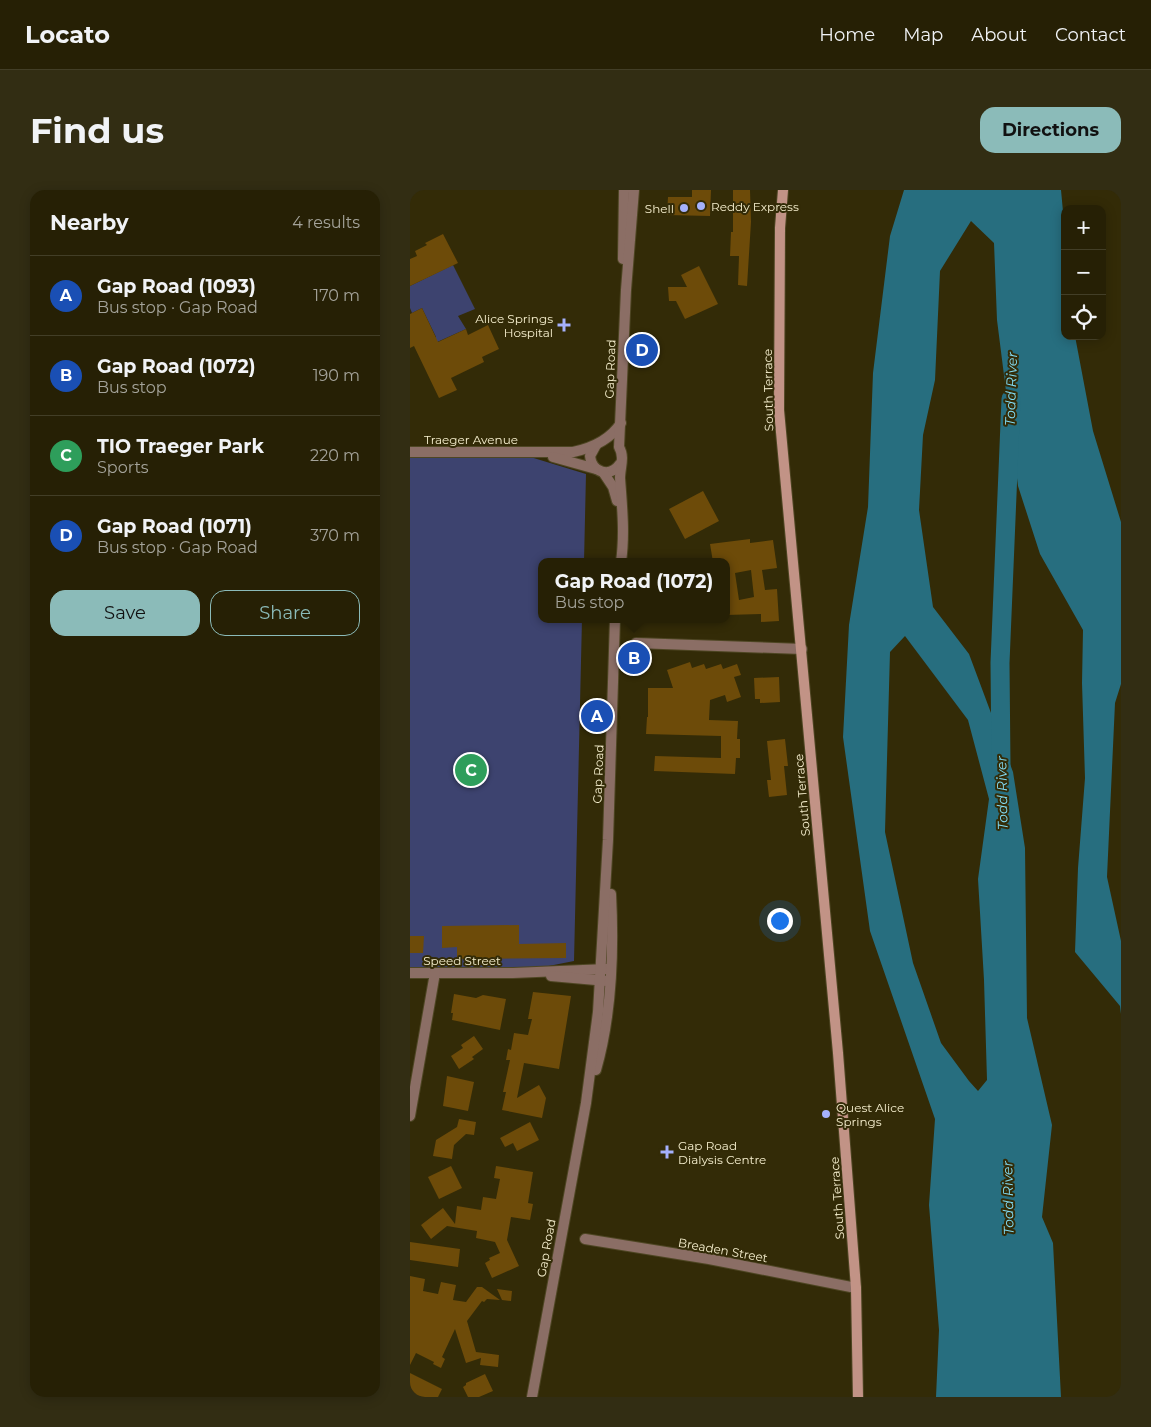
<!DOCTYPE html>
<html lang="en">
<head>
<meta charset="utf-8">
<style>
  :root { --surface:#262005; --page:#322d13; --text:#f1f3f6; --muted:#a4a39a; --line:#423e27; --accent:#8bbbb9 }
  body { margin:0; font-family:Montserrat,sans-serif; background:var(--page); color:var(--text) }
  .controls { position:absolute; right:15px; top:15px; display:grid; overflow:hidden; border-radius:10px; box-shadow:0 2px 12px #0003 }
  .controls button { width:45px; height:45px; display:grid; place-items:center; padding:0; border:0; border-bottom:1px solid var(--line); background:var(--surface); color:var(--text); font:25px sans-serif }
  .you { position:absolute; left:369px; top:730px; width:18px; height:18px; margin:-12px; border:4px solid #fff; border-radius:50%; background:#1a73e8; box-shadow:0 0 0 8px #1a73e833 }
  .badge { display:grid; place-items:center; width:32px; height:32px; border-radius:50%; background:var(--accent); color:#fff; font-size:16px; font-weight:700 }
  .pin { position:absolute; translate:-50% -50%; border:2px solid #fff; box-shadow:0 1px 5px #0006 }
  .popup { position:absolute; left:128px; top:368px; width:192px; height:65px; box-sizing:border-box; display:grid; place-content:center; border-radius:10px; background:var(--surface); filter:drop-shadow(0 1px 4px #0005); font-size:16px; white-space:nowrap; color:var(--muted) }
  .popup b { font-size:19px; color:var(--text) }
  .popup::after { content:''; position:absolute; left:50%; top:100%; margin-left:-10px; border:10px solid transparent; border-top-color:var(--surface) }
  .list { margin:0; padding:0; list-style:none }
  h2 { display:flex; justify-content:space-between; align-items:center; height:65px; margin:0; padding:0 20px; font-size:21px }
  h2 small { font-size:16px; font-weight:400; color:var(--muted) }
  .list li { display:grid; grid-template-columns:32px 1fr auto; gap:15px; align-items:center; box-sizing:border-box; height:80px; padding:0 20px; border-top:1px solid var(--line) }
  .list b { display:block; font-size:19px; white-space:nowrap }
  .list p { margin:0; font-size:16px; white-space:nowrap; color:var(--muted) }
  .list em { font-size:16px; font-style:normal; color:var(--muted) }
  .actions { display:flex; gap:10px; padding:15px 20px }
  .actions a { flex:1; padding:11px 0; border:1px solid var(--accent); border-radius:15px; text-align:center; font-size:18px; color:var(--accent) }
  .actions .main { background:var(--accent); color:#111 }
  .icon { flex:none; width:28px; height:28px; fill:none; stroke:currentColor; stroke-width:2; stroke-linecap:round; stroke-linejoin:round }
  .map { position:relative; flex:none; width:711px; height:1207px; overflow:hidden; border-radius:15px }
  header { display:flex; align-items:center; gap:30px; box-sizing:border-box; height:70px; padding:0 25px; background:var(--surface); border-bottom:1px solid var(--line) }
  header strong { font-size:24px }
  nav { display:flex; gap:28px; margin-inline-start:auto; font-size:18px }
  .intro { display:flex; align-items:center; justify-content:space-between; box-sizing:border-box; height:120px; padding:0 30px }
  h1 { margin:0; font-size:35px }
  .button { padding:12px 22px; border-radius:15px; background:var(--accent); color:#111; font-size:18px; font-weight:700 }
  main { display:flex; gap:30px; padding:0 30px }
  aside { flex:1; background:var(--surface); border-radius:15px; box-shadow:0 2px 12px #0003 }
  .map>svg:first-child { display:block }
  .green { fill:#3d436f }
  .water { fill:#276e7f; fill-rule:evenodd }
  .lines { fill:none; stroke-linecap:round; stroke-linejoin:round }
  .river { stroke:#276e7f; stroke-width:19 }
  .building { fill:#6d4b09; fill-rule:evenodd }
  .street-casing { stroke:#4e4623; stroke-width:12 }
  .secondary-casing { stroke:#4e4623; stroke-width:12 }
  .street { stroke:#8b6e65; stroke-width:10 }
  .secondary { stroke:#c29386; stroke-width:10 }
  .poi-dot { fill:#a5b1fc; stroke:#332b07; stroke-width:2 }
  .labels { text-anchor:middle; dominant-baseline:central; stroke-width:4; stroke-linejoin:round; paint-order:stroke }
  .poi-label { font-size:12px; fill:#f6efce; stroke:#332b07; text-anchor:start }
  .street-label { font-size:12px; fill:#f6efce; stroke:#332b07 }
  .water-label { font-size:14px; font-style:italic; fill:#83dcf4; stroke:#332b07 }
</style>
</head>
<body>
<header>
<strong>Locato</strong>
<nav><a>Home</a><a>Map</a><a>About</a><a>Contact</a></nav>
</header>
<div class="intro"><h1>Find us</h1><a class="button">Directions</a></div>
<main>
<aside>
<h2>Nearby<small>4 results</small></h2>
<ul class="list">
<li><span class="badge" style="background:#1a4fb4">A</span><div><b>Gap Road (1093)</b><p>Bus stop · Gap Road</p></div><em>170 m</em></li>
<li><span class="badge" style="background:#1a4fb4">B</span><div><b>Gap Road (1072)</b><p>Bus stop</p></div><em>190 m</em></li>
<li><span class="badge" style="background:#2e9e5b">C</span><div><b>TIO Traeger Park</b><p>Sports</p></div><em>220 m</em></li>
<li><span class="badge" style="background:#1a4fb4">D</span><div><b>Gap Road (1071)</b><p>Bus stop · Gap Road</p></div><em>370 m</em></li>
</ul>
<div class="actions"><a class="main">Save</a><a>Share</a></div>
</aside>
<div class="map">
<svg width="711" height="1207" viewBox="0 0 711 1207">
  <rect width="100%" height="100%" fill="#332b07"/>
  <g class="green">
    <polygon points="43,75 65,119 48,126 56,139 16,157 26,147 12,118 2,123 0,118 0,96"/>
    <polygon points="0,262 104,262 176,284 174,372 132,372 132,429 172,429 164,771 103,783 0,783"/>
  </g>
  <path class="water" d="M494 0H651L655 43V146H665L683 241 711 332V494L705 513 697 687 711 751V824L710 816 665 762 668 678 675 588 672 493 673 440 630 364 608 296 587 130 584 53 561 31 530 81 525 190 513 245 509 320 523 417 559 464 603 582 615 658 617 828 642 935 632 1027 643 1053 651 1207H526L529 1140 519 1015 525 929 460 741 433 547 439 435 458 317 463 183 480 46ZM495 446 558 530 579 609 568 689 574 790 577 890 568 901 559 891 531 853 503 773 475 642 480 462Z"/>
  <g class="lines">
    <polyline class="river" points="591,576 590,473 601,209"/>
  </g>
  <g class="building">
    <polygon points="282,0 301,0 300,26 257,25 258,7 282,7"/>
    <polygon points="323,0 340,0 341,32 337,96 328,95 329,66 320,66 321,42 323,42"/>
    <polygon points="33,44 48,73 0,96 0,69 7,66 5,61 17,55 15,53"/>
    <polygon points="289,76 308,114 275,129 266,111 259,111 258,97 277,97 271,85"/>
    <polygon points="12,118 28,152 56,139 58,145 78,135 89,159 72,167 74,172 41,188 47,200 29,208 4,156 0,158 0,124"/>
    <polygon points="293,301 309,331 275,349 259,319"/>
    <path d="M340 349V353L363 350 367 378 352 380 355 400 367 399 369 431 351 432V424L316 425V372H303L300 354ZM341 380 344 407 329 410 325 383Z"/>
    <polygon points="280,472 282,478 294,474 296,479 311,474 313,479 327,474 331,485 324,487 331,507 317,512 315,505 300,510 299,530 328,531 327,549 330,549 330,568 326,568 325,584 244,581 245,566 311,568 311,546 236,544 237,527 238,527 238,498 263,498 257,480"/>
    <polygon points="369,487 370,512 350,513 350,509 345,509 344,488"/>
    <polygon points="375,549 378,576 374,576 377,605 359,607 357,590 361,590 357,551"/>
    <polygon points="109,735 109,754 156,753 156,768 47,769 47,757 32,758 32,736"/>
    <polygon points="0,746 14,746 13,763 0,763"/>
    <polygon points="123,802 161,806 149,879 114,873 107,908 129,895 136,908 132,928 92,920 96,902 93,902 100,870 96,870 98,859 101,860 104,843 118,845 122,829 118,829"/>
    <polygon points="44,804 66,808 73,805 96,809 90,840 42,830 43,823 41,823"/>
    <polygon points="64,846 73,859 62,867 64,869 49,879 41,866 53,858 51,855"/>
    <polygon points="37,886 64,892 58,921 33,916"/>
    <polygon points="49,929 66,932 64,945 56,944 44,955 42,969 23,966 26,950 47,937"/>
    <polygon points="120,932 129,950 107,961 103,953 95,957 90,948"/>
    <polygon points="41,976 52,998 29,1009 18,987"/>
    <polygon points="86,976 123,982 118,1013 123,1014 120,1030 101,1027 97,1050 109,1076 82,1088 75,1073 80,1070 79,1068 90,1063 85,1052 66,1048 67,1041 37,1036 21,1049 11,1035 33,1018 45,1034 47,1016 71,1020 73,1007 86,1009 90,989 84,988"/>
    <polygon points="0,1052 50,1059 48,1077 0,1070"/>
    <polygon points="0,1086 15,1089 13,1101 28,1104 31,1092 46,1095 43,1110 56,1112 67,1097 72,1097 90,1110 77,1109 74,1112 72,1111 57,1131 66,1162 89,1165 88,1177 70,1175 71,1168 56,1173 45,1139 32,1167 35,1169 31,1178 23,1174 24,1172 6,1163 0,1175"/>
    <polygon points="87,1099 102,1101 101,1111 92,1110"/>
    <polygon points="0,1183 32,1199 28,1207 0,1207"/>
    <polygon points="75,1184 83,1201 69,1207 58,1207 53,1197 56,1195 56,1193"/>
  </g>
  <g class="lines">
    <defs>
      <g id="street">
        <polyline points="213,69 214,0"/>
        <path d="M186 255 180 266C182 283 200 288 210 274"/>
        <path d="M0 262H163C182 258 200 250 211 233"/>
        <polyline points="143,267 186,279"/>
        <polyline points="193,282 203,297 207,311"/>
        <path d="M211 372C215 344 212 316 210 288 210 278 215 267 209 257L216 100 224 0"/>
        <polyline points="226,453 392,459"/>
        <polyline points="0,783 103,783 197,779"/>
        <polyline points="141,786 197,791"/>
        <path d="M186 880C202 824 204 762 201 704"/>
        <polyline points="0,926 25,783"/>
        <polyline points="175,1049 299,1069 446,1098"/>
        <polyline points="122,1207 176,913 188,822 198,650 205,429"/>
      </g>
      <polyline id="secondary" points="373,0 370,38 369,220 428,863 446,1098 448,1207"/>
    </defs>
    <use href="#street" class="street-casing"/>
    <use href="#secondary" class="secondary-casing"/>
    <use href="#street" class="street"/>
    <use href="#secondary" class="secondary"/>
  </g>
  <g class="poi-dot">
    <circle cx="291" cy="16" r="5"/>
    <circle cx="274" cy="18" r="5"/>
    <path d="M151.5 127.5h5v5h5v5h-5v5h-5v-5h-5v-5h5z"/>
    <circle cx="416" cy="924" r="5"/>
    <path d="M254.5 954.5h5v5h5v5h-5v5h-5v-5h-5v-5h5z"/>
  </g>
  <g class="labels">
    <g class="poi-label">
      <text x="301" y="16">Reddy Express</text>
      <text x="264" y="18" text-anchor="end">Shell</text>
      <text x="143" y="128" text-anchor="end">Alice Springs<tspan x="143" dy="14">Hospital</tspan></text>
      <text x="426" y="917">Quest Alice<tspan x="426" dy="14">Springs</tspan></text>
      <text x="268" y="955">Gap Road<tspan x="268" dy="14">Dialysis Centre</tspan></text>
    </g>
    <g class="street-label">
      <text transform="translate(200 179) rotate(-88)">Gap Road</text>
      <text transform="translate(358 200) rotate(-91)">South Terrace</text>
      <text x="61" y="249">Traeger Avenue</text>
      <text transform="translate(188 584) rotate(-88)">Gap Road</text>
      <text transform="translate(392 605) rotate(-95)">South Terrace</text>
      <text x="52" y="770">Speed Street</text>
      <text transform="translate(427 1008) rotate(-94)">South Terrace</text>
      <text transform="translate(136 1058) rotate(-80)">Gap Road</text>
      <text transform="translate(313 1060) rotate(10)">Breaden Street</text>
    </g>
    <g class="water-label">
      <text transform="translate(601 199) rotate(-88)">Todd River</text>
      <text transform="translate(592 603) rotate(-91)">Todd River</text>
      <text transform="translate(598 1008) rotate(-91)">Todd River</text>
    </g>
  </g>
</svg>
<div class="controls">
<button>+</button>
<button>−</button>
<button><svg class="icon" aria-label="locate" viewBox="0 0 24 24"><circle cx="12" cy="12" r="6"/><path d="M12 2v4M12 18v4M2 12h4M18 12h4"/></svg></button>
</div>
<div class="you"></div>
<div class="pin badge" style="left:187px;top:526px;background:#1a4fb4">A</div>
<div class="pin badge" style="left:224px;top:468px;background:#1a4fb4">B</div>
<div class="popup"><b>Gap Road (1072)</b>Bus stop</div>
<div class="pin badge" style="left:61px;top:580px;background:#2e9e5b">C</div>
<div class="pin badge" style="left:232px;top:160px;background:#1a4fb4">D</div>
</div>
</main>
</body>
</html>
